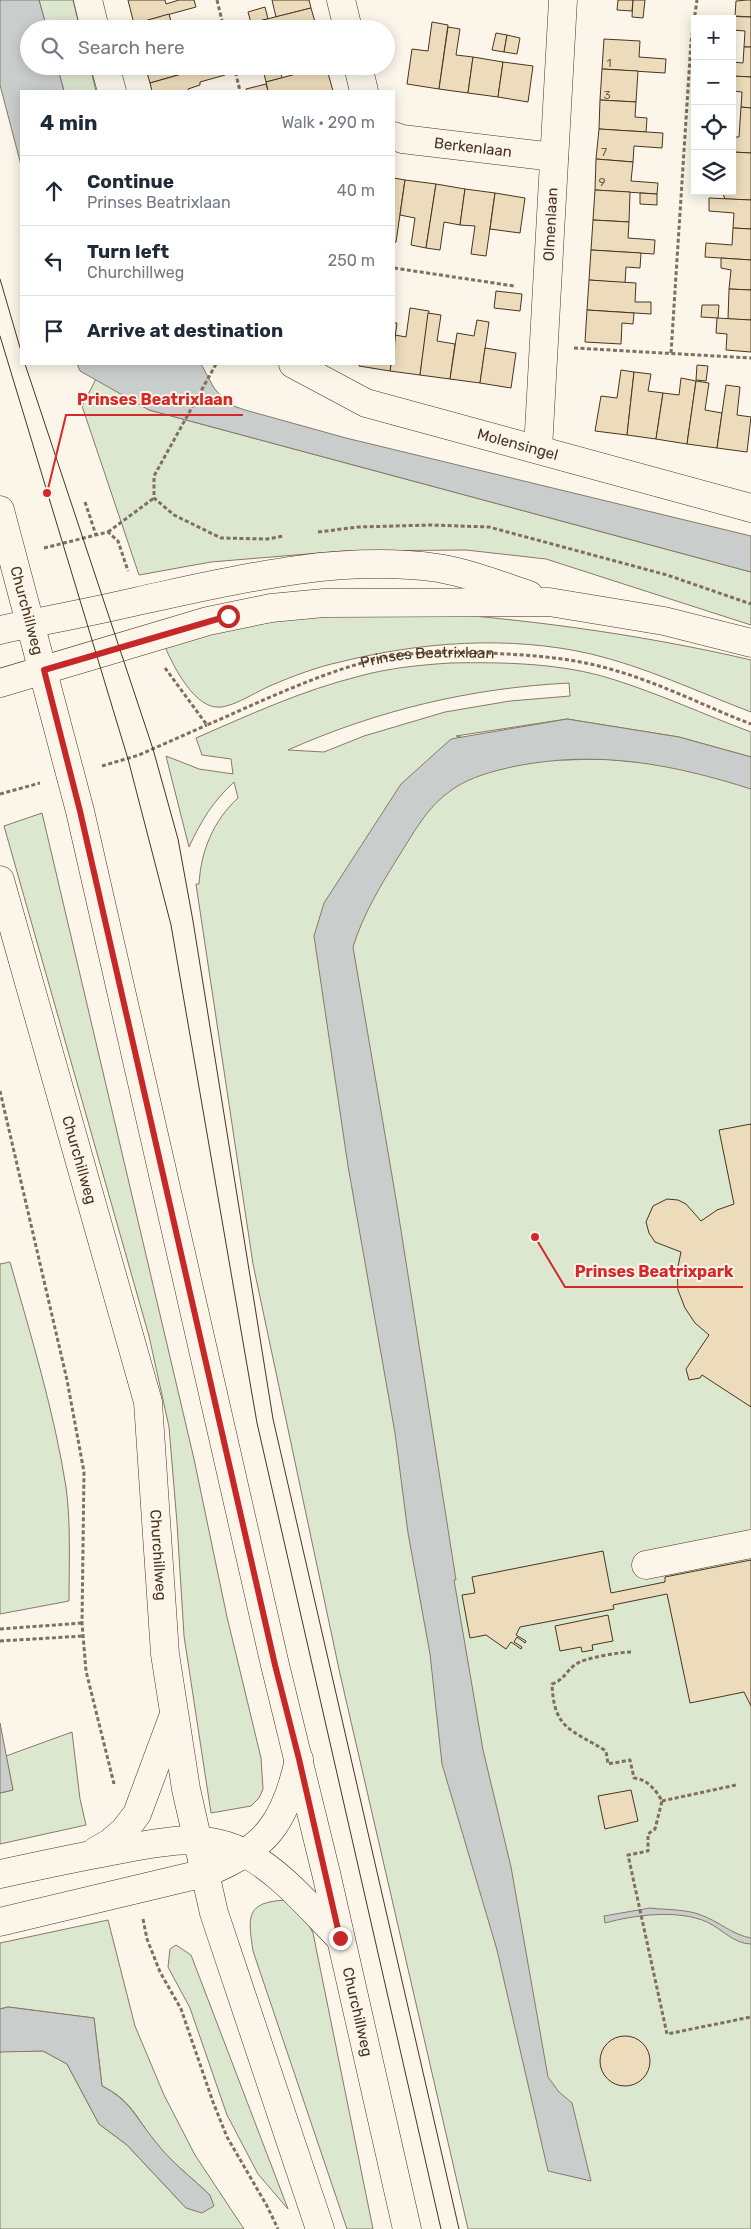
<!DOCTYPE html>
<html lang="en">
<head>
<meta charset="utf-8">
<style>
  :root { --surface:#fff; --page:#f6f6f7; --text:#1f2937; --muted:#747a83; --line:#e0e1e3 }
  body { margin:0; font-family:Rubik,sans-serif; background:var(--page); color:var(--text) }
  .controls { position:absolute; right:15px; top:15px; display:grid; overflow:hidden; border-radius:0px; box-shadow:0 2px 12px #0003 }
  .controls button { width:45px; height:45px; display:grid; place-items:center; padding:0; border:0; border-bottom:1px solid var(--line); background:var(--surface); color:var(--text); font:25px sans-serif }
  .stop { position:absolute; width:15px; height:15px; margin:-11px; border:4px solid #c62828; border-radius:50%; background:#fff }
  .stop.end { background:#c62828; border-color:#fff; box-shadow:0 1px 5px #0008 }
  .list { margin:0; padding:0; list-style:none }
  h2 { display:flex; justify-content:space-between; align-items:center; height:65px; margin:0; padding:0 20px; font-size:21px }
  h2 small { font-size:16px; font-weight:400; color:var(--muted) }
  .list li { display:grid; grid-template-columns:32px 1fr auto; gap:15px; align-items:center; box-sizing:border-box; height:70px; padding:0 20px; border-top:1px solid var(--line) }
  .list b { display:block; font-size:19px; white-space:nowrap }
  .list p { margin:0; font-size:16px; white-space:nowrap; color:var(--muted) }
  .list em { font-size:16px; font-style:normal; color:var(--muted) }
  .icon { flex:none; width:28px; height:28px; fill:none; stroke:currentColor; stroke-width:2; stroke-linecap:round; stroke-linejoin:round }
  .map { position:relative; flex:none; width:751px; height:2229px; overflow:hidden }
  .search { position:absolute; background:var(--surface); box-shadow:0 2px 12px #0003; left:20px; top:20px; width:375px; height:55px; display:flex; align-items:center; gap:12px; box-sizing:border-box; padding:0 18px; border-radius:28px; color:var(--muted); font-size:19px }
  .panel { position:absolute; background:var(--surface); box-shadow:0 2px 12px #0003; left:20px; top:90px; width:375px; height:275px; border-radius:0px }
  .map>svg:first-child { display:block }
  .green { fill:#dce7d0; stroke:#887966; fill-rule:evenodd }
  .water { fill:#c9cecd; stroke:#887966 }
  .building { fill:#ecdcbc; stroke:#4a3520 }
  .lines { fill:none; stroke-linecap:round; stroke-linejoin:round }
  .minor-casing { stroke:#4a3520; stroke-width:29 }
  .major-casing { stroke:#4a3520; stroke-width:29 }
  .highway-casing { stroke:#4a3520; stroke-width:29 }
  .path { stroke:#7f6f5c; stroke-width:3; stroke-dasharray:4 2.5; stroke-linecap:butt }
  .minor { stroke:#fbf6e9; stroke-width:28 }
  .major { stroke:#fbf6e9; stroke-width:28 }
  .highway { stroke:#fbf6e9; stroke-width:28 }
  .tram { stroke:#4a3520; stroke-width:1 }
  .route { stroke:#c62828; stroke-width:6 }
  .labels { text-anchor:middle; dominant-baseline:central; stroke-width:4; stroke-linejoin:round; paint-order:stroke }
  .number-label { font-size:12px; fill:#725f47 }
  .street-label { font-size:15px; fill:#4a3520; stroke:#fbf6e9 }
  .leader { fill:none; stroke:#d62828; stroke-width:2 }
  .callout-dot { fill:#d62828; stroke:#fbf6e9; stroke-width:2 }
  .callout-label { font-size:16px; text-anchor:middle; font-weight:bold; fill:#d62828; stroke:#fbf6e9; stroke-width:4; stroke-linejoin:round; paint-order:stroke }
</style>
</head>
<body>
<div class="map">
<svg width="751" height="2229" viewBox="0 0 751 2229">
  <rect width="100%" height="100%" fill="#fbf6e9"/>
  <g class="green">
    <polygon points="39,0 73,0 80,29 47,29"/>
    <polygon points="57,66 90,66 96,91 64,91"/>
    <polygon points="96,379 149,410 751,572 751,625 546,559 466,550 343,551 211,562 139,575 82,406"/>
    <path d="M399 610C518 618 635 633 751 660V712C698 692 646 667 591 654 509 635 420 642 340 662 317 667 293 676 272 685 257 691 231 709 216 707 192 705 171 662 163 642L264 618Z"/>
    <path d="M450 663C504 662 561 663 612 679 660 694 705 715 751 732V757L679 737 567 719 456 736 562 760 603 759 647 763 751 767V2229H468L340 1674 253 1264 196 884H199C201 851 213 821 238 798L234 782C213 801 201 821 189 847L166 756 199 769 233 774 231 759 202 755 196 738C249 715 303 690 360 676 389 668 420 665 450 663ZM569 683 570 696 510 701 445 712 364 736 324 752 288 750C378 710 471 688 569 683Z"/>
    <polygon points="42,813 194,1459 227,1617 261,1758 263,1789 259,1798 251,1806 211,1813 184,1636 177,1523 169,1427 149,1336 4,826"/>
    <path d="M10 1262C31 1336 54 1411 66 1487 71 1524 69 1563 69 1601L0 1614V1264Z"/>
    <polygon points="72,1732 80,1799 86,1825 0,1844 0,1793 13,1790 6,1756"/>
    <path d="M286 1900 301 1909 313 1933 373 2229H347L253 1951C248 1917 245 1902 286 1900Z"/>
    <path d="M108 1920 135 2026 164 2095 195 2155 244 2229H0V2052L5 2051H43L67 2064 99 2124 127 2145 186 2208 210 2195C192 2178 170 2161 154 2141 136 2117 131 2100 102 2086L94 2018 8 2007 0 2009V1943Z"/>
    <polygon points="176,1945 191,1955 288,2209 258,2174 227,2115 190,2008 168,1967 170,1949"/>
  </g>
  <g class="water">
    <polygon points="0,0 39,0 47,29 29,29 29,66 57,66 64,91 21,91 21,165 0,85"/>
    <polygon points="77,364 201,364 214,388 228,404 245,410 346,438 751,536 751,572 149,410 80,371"/>
    <path d="M567 719 679 737 751 757V789C672 764 599 750 516 766 494 771 472 776 453 789 427 806 413 834 397 859 379 888 363 915 353 947L397 1205 456 1580H454L483 1750 511 1867 548 2077 559 2092 572 2103 591 2181 548 2171 497 1950 442 1764 430 1654 408 1533 395 1433 348 1166 314 936 324 903 401 784 451 739Z"/>
    <polygon points="0,1723 13,1790 0,1793"/>
    <path d="M650 1908C666 1910 686 1909 701 1915 718 1921 733 1935 751 1938V1944C734 1944 722 1929 707 1922 678 1909 634 1915 605 1923L604 1916Z"/>
    <path d="M8 2007 94 2018 102 2086C131 2101 135 2117 155 2141 170 2161 192 2178 210 2195L214 2206 202 2213 186 2208 127 2145 99 2124 67 2064 43 2051 0 2052V2009Z"/>
  </g>
  <g class="building">
    <polygon points="128,0 165,0 166,4 179,0 194,0 196,7 134,24"/>
    <polygon points="272,0 309,0 311,8 276,17"/>
    <polygon points="618,0 633,0 632,11 617,10"/>
    <polygon points="633,0 645,0 643,18 632,17"/>
    <polygon points="747,0 751,0 751,17 735,16 736,1"/>
    <polygon points="265,7 268,19 251,23 248,12"/>
    <polygon points="311,8 317,29 252,29 251,23"/>
    <polygon points="169,14 173,29 135,29 134,24"/>
    <polygon points="720,16 751,17 751,47 744,47 745,31 732,30 732,19 720,19"/>
    <polygon points="432,22 448,25 439,89 407,84 412,49 428,51"/>
    <polygon points="250,25 251,29 238,29 238,28"/>
    <polygon points="448,27 460,29 456,55 473,57 468,93 439,89"/>
    <polygon points="496,33 507,35 504,52 492,50"/>
    <polygon points="507,35 520,38 517,54 504,52"/>
    <polygon points="604,39 640,41 639,57 666,59 665,73 602,69"/>
    <polygon points="744,47 751,47 751,77 732,76 732,62 743,63"/>
    <polygon points="473,57 503,62 498,97 468,93"/>
    <polygon points="503,62 533,66 528,102 498,97"/>
    <polygon points="145,66 210,66 150,83"/>
    <polygon points="210,66 223,66 225,75 200,82 200,85 188,89 189,91 152,91 150,83"/>
    <polygon points="279,66 282,78 266,82 263,70"/>
    <polygon points="289,66 326,66 292,75"/>
    <polygon points="326,66 333,91 268,91 266,82"/>
    <polygon points="602,69 638,71 636,102 600,100"/>
    <polygon points="732,76 751,77 751,108 741,107 742,92 732,91"/>
    <polygon points="266,84 268,91 247,91 246,89"/>
    <polygon points="600,100 636,102 635,117 647,118 646,132 599,129"/>
    <polygon points="741,107 751,108 751,153 732,152 732,137 739,137"/>
    <polygon points="599,129 663,133 662,148 634,146 633,162 596,159"/>
    <polygon points="732,152 751,153 751,200 725,199 722,191 732,191"/>
    <polygon points="596,159 633,162 631,181 658,183 657,194 595,190"/>
    <polygon points="394,178 405,180 396,242 394,242"/>
    <polygon points="405,180 436,184 426,248 411,245 415,218 400,215"/>
    <polygon points="436,184 465,189 460,225 444,222 440,250 426,248"/>
    <polygon points="465,189 495,193 486,256 471,254 475,226 460,225"/>
    <polygon points="595,190 630,192 629,222 593,220"/>
    <polygon points="495,193 525,198 520,233 490,229"/>
    <polygon points="640,193 657,194 657,205 640,204"/>
    <polygon points="709,198 751,200 751,229 733,228 734,213 709,211"/>
    <polygon points="593,220 629,222 628,238 655,240 654,254 591,250"/>
    <polygon points="733,228 751,229 751,260 705,257 706,243 732,245"/>
    <polygon points="591,250 641,253 640,268 626,267 625,283 589,280"/>
    <polygon points="721,258 751,260 751,290 729,289 731,270 721,268"/>
    <polygon points="589,280 636,283 635,302 651,302 651,314 587,310"/>
    <polygon points="729,289 751,290 751,320 728,319"/>
    <polygon points="496,291 522,294 520,311 494,308"/>
    <polygon points="702,305 719,305 718,318 701,317"/>
    <polygon points="410,308 429,311 420,375 390,371 391,364 394,364 395,335 406,337"/>
    <polygon points="587,310 634,313 633,324 622,323 621,344 585,342"/>
    <polygon points="428,313 441,315 437,341 455,344 450,379 420,375"/>
    <polygon points="717,318 751,320 751,352 726,350 727,334 716,333"/>
    <polygon points="477,320 489,322 480,383 450,379 457,333 474,336"/>
    <polygon points="394,323 397,323 394,346"/>
    <polygon points="485,348 516,353 511,388 480,383"/>
    <polygon points="360,364 391,364 390,371 359,366"/>
    <polygon points="697,365 708,366 706,381 696,380"/>
    <polygon points="621,370 634,372 627,435 595,431 601,396 617,398"/>
    <polygon points="634,372 651,374 648,391 663,393 656,439 627,435"/>
    <polygon points="681,378 696,381 687,444 656,439 663,393 679,395"/>
    <polygon points="696,381 709,383 705,410 722,413 717,448 687,444"/>
    <polygon points="726,385 740,387 737,415 751,417 747,452 717,448"/>
    <polygon points="751,1124 751,1407 702,1375 700,1378 689,1380 686,1369 709,1335 695,1323 685,1308 678,1290 677,1271 681,1252 655,1242 649,1233 646,1222 653,1206 667,1199 678,1200 686,1204 701,1221 717,1210 734,1204 719,1130"/>
    <polygon points="603,1551 611,1593 665,1582 665,1577 751,1560 751,1706 744,1692 690,1703 667,1594 613,1605 614,1609 520,1627 516,1635 526,1641 525,1643 517,1637 514,1642 522,1647 521,1649 511,1642 506,1649 486,1635 470,1638 462,1595 475,1593 472,1577"/>
    <polygon points="608,1615 613,1641 592,1645 593,1650 582,1652 581,1647 560,1651 555,1626"/>
    <polygon points="631,1790 638,1821 605,1829 598,1796"/>
    <circle cx="625" cy="2061" r="25"/>
  </g>
  <g class="lines">
    <defs>
      <g id="minor">
        <polyline points="88,0 95,29"/>
        <polyline points="341,0 348,29"/>
        <polyline points="105,66 112,91"/>
        <polyline points="358,66 364,91"/>
        <path id="s2" d="M394 136 402 139 554 157"/>
        <path id="s3" d="M293 364 366 403 751 508"/>
        <path id="s4" d="M538 449 563 0"/>
        <path d="M0 630C46 620 92 612 138 601 235 580 337 554 438 568 469 573 499 585 529 595"/>
        <polyline points="0,683 208,621 271,608 324,603 549,602 664,621 751,643"/>
        <polyline points="646,1565 751,1544"/>
      </g>
      <g id="major">
        <path id="s5" d="M0 510 80 811 275 1665 326 1873 407 2229"/>
        <path id="s6" d="M0 880 148 1402 165 1654 186 1789 214 1913 320 2229"/>
      </g>
      <g id="highway">
        <polyline points="96,1851 110,1843 124,1831 137,1814 173,1717"/>
        <path d="M0 1874C37 1866 74 1858 112 1851 157 1843 203 1830 246 1854 282 1873 312 1910 340 1938"/>
        <path d="M0 1922 205 1873C265 1850 286 1822 299 1759"/>
      </g>
    </defs>
    <use href="#minor" class="minor-casing"/>
    <use href="#major" class="major-casing"/>
    <use href="#highway" class="highway-casing"/>
    <g class="path">
      <polyline points="217,0 224,29"/>
      <polyline points="234,66 240,91"/>
      <polyline points="394,268 514,286"/>
      <polyline points="574,348 751,358"/>
      <polyline points="671,353 691,42 697,0"/>
      <polyline points="216,364 154,476 154,498 174,515 221,538 267,539 284,536"/>
      <polyline points="85,502 96,535"/>
      <polyline points="108,532 154,498"/>
      <polyline points="318,532 358,527 431,525 489,527 667,575 751,604"/>
      <polyline points="44,548 108,532 118,541 128,571"/>
      <path id="s1" d="M165 668 207 725C260 702 313 676 369 661 408 651 446 652 486 653 528 655 569 657 610 669 658 682 704 706 751 724"/>
      <polyline points="102,766 139,755 207,725"/>
      <polyline points="0,794 40,783"/>
      <polyline points="0,1091 67,1380 84,1472 82,1623 86,1671 114,1784"/>
      <polyline points="0,1629 82,1623"/>
      <polyline points="0,1641 83,1636"/>
      <path d="M631 1652C620 1652 584 1658 576 1664 566 1671 564 1680 552 1684 554 1730 571 1729 606 1751L608 1764 630 1760 634 1778C647 1779 656 1790 662 1801L655 1829 648 1834V1851L628 1855 667 2034 751 2017"/>
      <polyline points="662,1801 736,1785"/>
      <polyline points="143,1919 147,1939 160,1972 181,2009 213,2102 227,2137 267,2206 278,2229"/>
    </g>
    <use href="#minor" class="minor"/>
    <use href="#major" class="major"/>
    <use href="#highway" class="highway"/>
    <g class="tram">
      <polyline points="0,279 21,351"/>
      <polyline points="0,336 128,759 171,925 257,1423 441,2229"/>
      <polyline points="25,364 153,749 178,839 193,921 273,1419 459,2229"/>
    </g>
  </g>
  <g class="lines">
    <polyline class="route" points="228,616 44,670 80,811 275,1665 299,1759 340,1938"/>
  </g>
  <g class="labels">
    <g class="number-label">
      <text x="609" y="63">1</text>
      <text x="607" y="95">3</text>
      <text x="604" y="152">7</text>
      <text x="602" y="182">9</text>
    </g>
    <g class="street-label">
      <text stroke="none"><textPath href="#s2" startOffset="80">Berkenlaan</textPath></text>
      <text stroke="none"><textPath href="#s4" startOffset="225">Olmenlaan</textPath></text>
      <text stroke="none"><textPath href="#s3" startOffset="240">Molensingel</textPath></text>
      <text stroke="none"><textPath href="#s5" startOffset="104">Churchillweg</textPath></text>
      <text stroke="none"><textPath href="#s1" startOffset="304">Prinses Beatrixlaan</textPath></text>
      <text stroke="none"><textPath href="#s6" startOffset="291">Churchillweg</textPath></text>
      <text stroke="none"><textPath href="#s6" startOffset="696">Churchillweg</textPath></text>
      <text stroke="none"><textPath href="#s5" startOffset="1544">Churchillweg</textPath></text>
    </g>
  </g>
  <path class="leader" d="M47 493L66 415H243M535 1237L565 1287H743"/>
  <g class="callout-dot">
    <circle cx="47" cy="493" r="5"/>
    <circle cx="535" cy="1237" r="5"/>
  </g>
  <g class="callout-label">
    <text x="155" y="405">Prinses Beatrixlaan</text>
    <text x="654" y="1277">Prinses Beatrixpark</text>
  </g>
</svg>
<div class="controls">
<button>+</button>
<button>−</button>
<button><svg class="icon" aria-label="locate" viewBox="0 0 24 24"><circle cx="12" cy="12" r="6"/><path d="M12 2v4M12 18v4M2 12h4M18 12h4"/></svg></button>
<button><svg class="icon" aria-label="layers" viewBox="0 0 24 24"><path d="M12 4l9 5-9 5-9-5zM3 14l9 5 9-5"/></svg></button>
</div>
<div class="stop" style="left:228px;top:616px"></div>
<div class="stop end" style="left:340px;top:1938px"></div>
<div class="search"><svg class="icon" aria-label="search" viewBox="0 0 24 24"><circle cx="10" cy="10" r="6"/><path d="M15 15l6 6"/></svg>Search here</div>
<section class="panel">
<h2>4 min<small>Walk · 290 m</small></h2>
<ul class="list">
<li><svg class="icon" aria-label="ahead" viewBox="0 0 24 24"><path d="M12 20V5M6 11l6-6 6 6"/></svg><div><b>Continue</b><p>Prinses Beatrixlaan</p></div><em>40 m</em></li>
<li><svg class="icon" aria-label="left" viewBox="0 0 24 24"><path d="M17 20v-9H6M10 6l-5 5 5 5"/></svg><div><b>Turn left</b><p>Churchillweg</p></div><em>250 m</em></li>
<li><svg class="icon" aria-label="arrive" viewBox="0 0 24 24"><path d="M6 21V4h12l-3 4 3 4H6"/></svg><div><b>Arrive at destination</b></div></li>
</ul>
</section>
</div>
</body>
</html>
